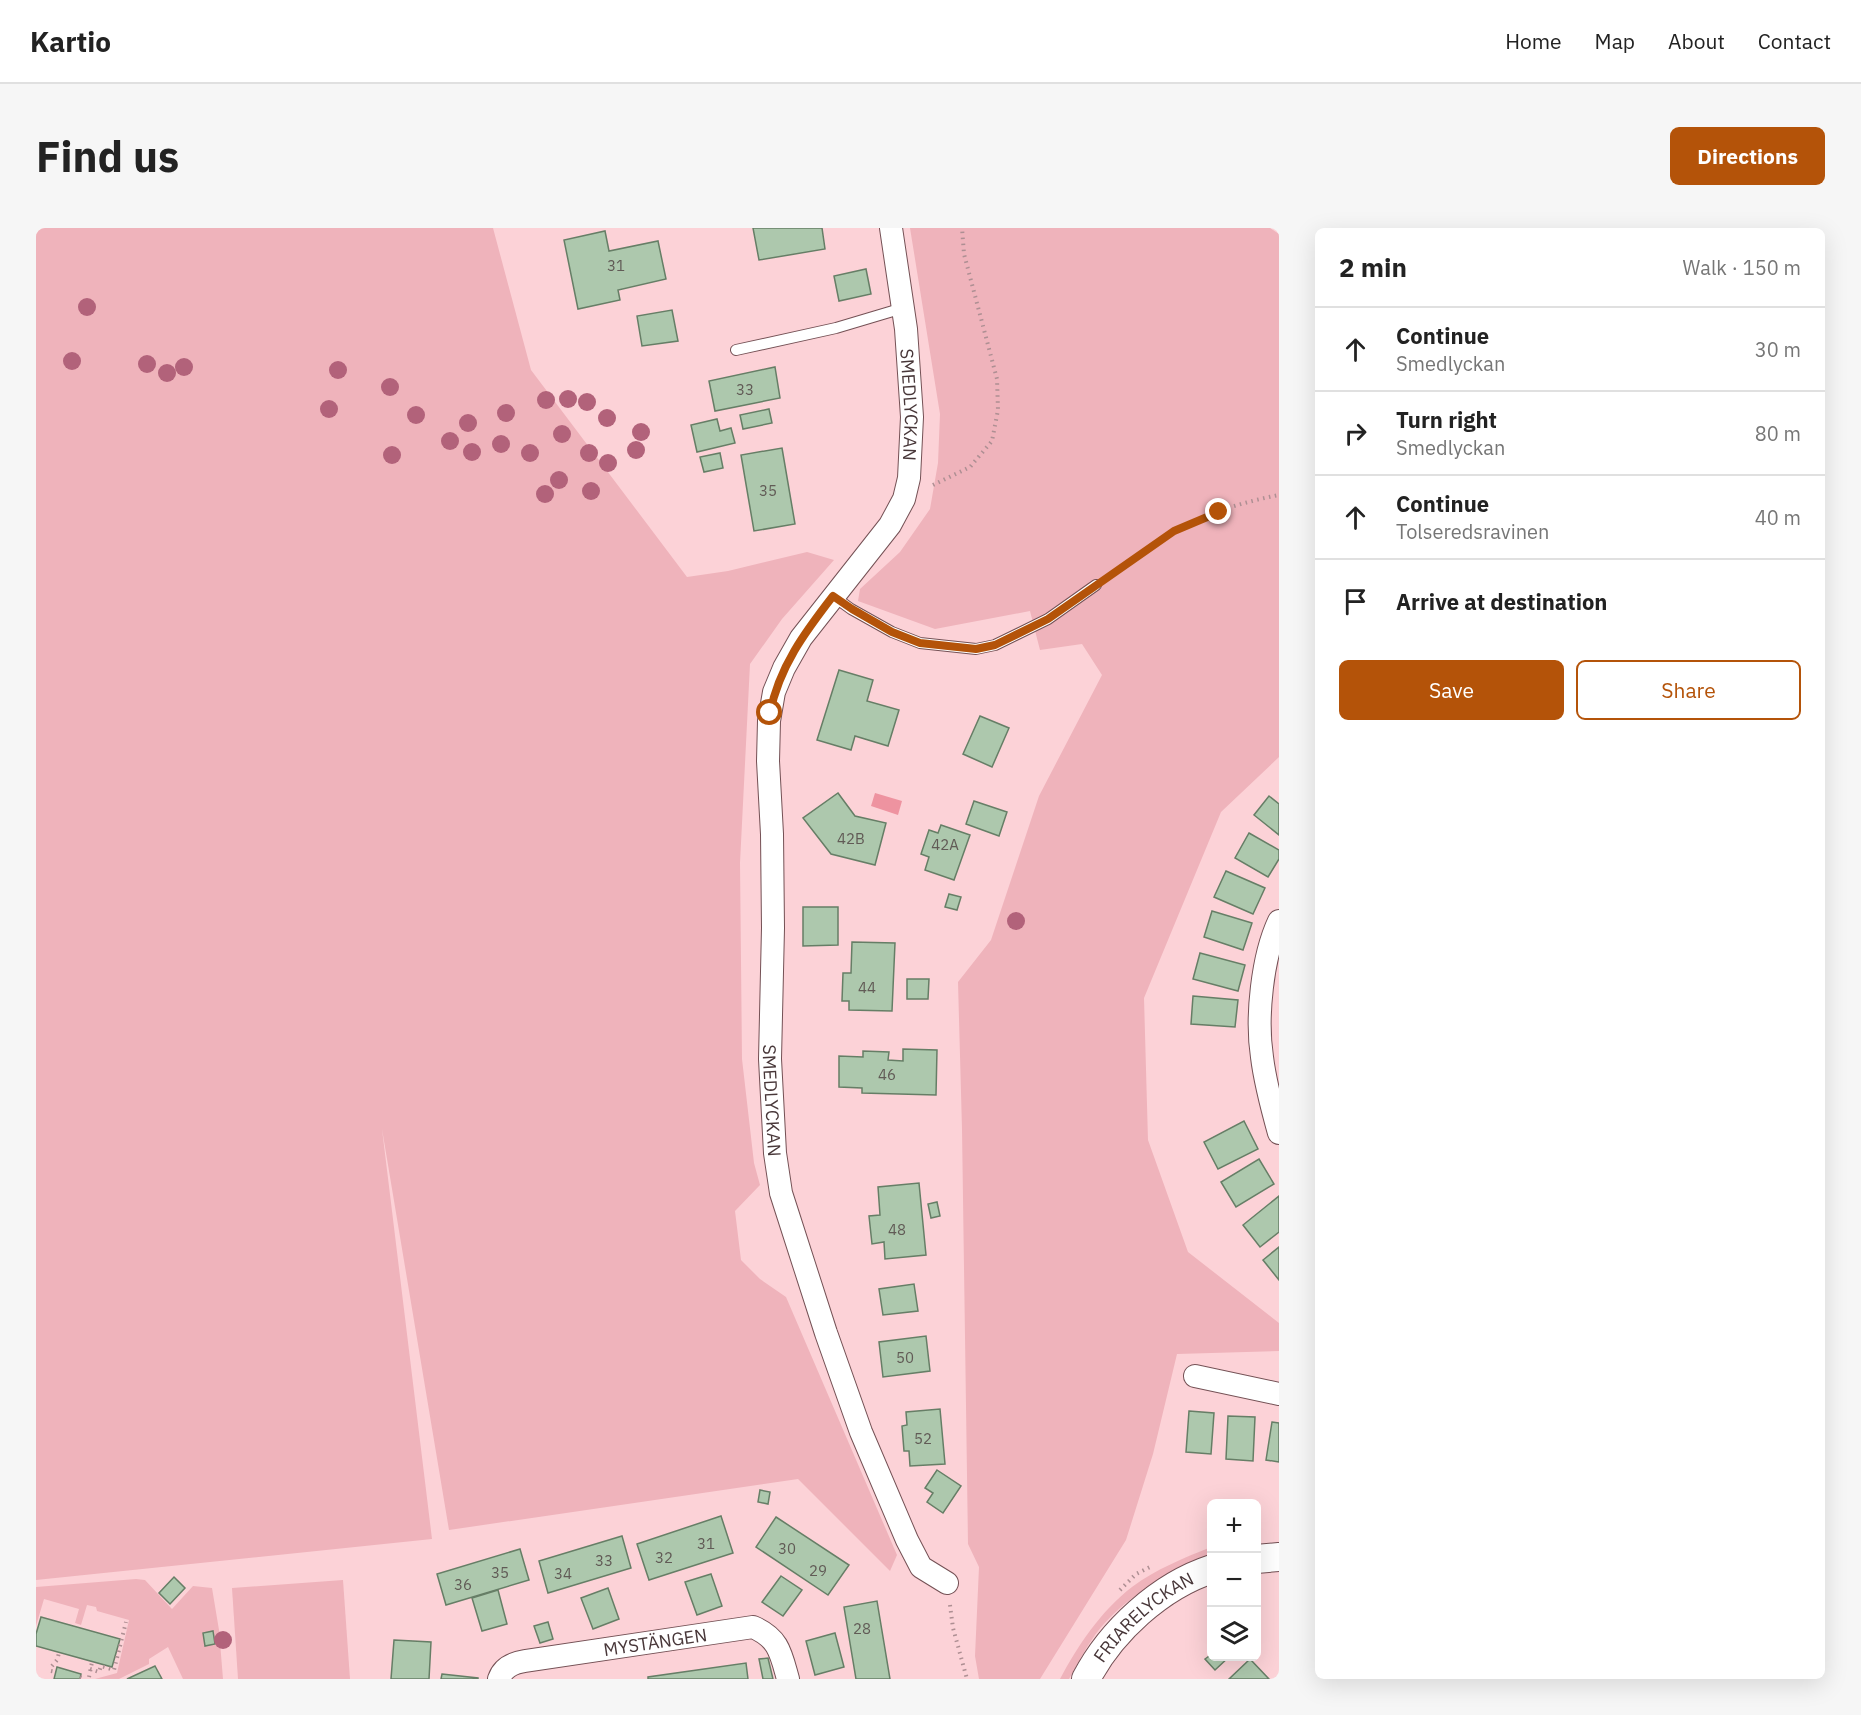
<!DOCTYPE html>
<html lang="en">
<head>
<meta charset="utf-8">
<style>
  :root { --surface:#fff; --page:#f6f6f6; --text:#222; --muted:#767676; --line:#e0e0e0; --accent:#b45309 }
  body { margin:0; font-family:"IBM Plex Sans",sans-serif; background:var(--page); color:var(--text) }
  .controls { position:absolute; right:18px; bottom:18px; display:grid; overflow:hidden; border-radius:9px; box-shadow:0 6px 24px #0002 }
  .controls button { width:54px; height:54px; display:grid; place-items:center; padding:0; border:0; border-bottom:2px solid var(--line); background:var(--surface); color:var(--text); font:30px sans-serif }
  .stop { position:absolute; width:18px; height:18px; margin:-14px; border:4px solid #b45309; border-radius:50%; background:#fff }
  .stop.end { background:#b45309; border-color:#fff; box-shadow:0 2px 6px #0008 }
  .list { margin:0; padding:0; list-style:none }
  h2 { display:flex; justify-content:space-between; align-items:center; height:78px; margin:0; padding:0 24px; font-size:26px }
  h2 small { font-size:20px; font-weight:400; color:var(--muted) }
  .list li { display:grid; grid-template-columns:39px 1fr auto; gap:18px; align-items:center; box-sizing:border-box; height:84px; padding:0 24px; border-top:2px solid var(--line) }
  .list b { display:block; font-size:22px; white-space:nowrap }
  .list p { margin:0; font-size:20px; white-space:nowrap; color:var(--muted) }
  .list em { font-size:20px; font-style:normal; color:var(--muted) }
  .actions { display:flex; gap:12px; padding:18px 24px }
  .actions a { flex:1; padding:14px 0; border:2px solid var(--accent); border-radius:9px; text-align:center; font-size:21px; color:var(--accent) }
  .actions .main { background:var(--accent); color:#fff }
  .icon { flex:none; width:33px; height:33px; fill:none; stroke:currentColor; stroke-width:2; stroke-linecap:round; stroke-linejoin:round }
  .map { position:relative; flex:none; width:1243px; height:1451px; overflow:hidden; border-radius:9px }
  header { display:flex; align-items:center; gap:36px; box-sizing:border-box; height:84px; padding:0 30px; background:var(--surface); border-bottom:2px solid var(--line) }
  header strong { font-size:28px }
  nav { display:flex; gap:33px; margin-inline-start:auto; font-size:21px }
  .intro { display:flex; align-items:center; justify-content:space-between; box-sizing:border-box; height:144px; padding:0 36px }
  h1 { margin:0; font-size:42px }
  .button { padding:15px 27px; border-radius:9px; background:var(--accent); color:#fff; font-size:21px; font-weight:700 }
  main { display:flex; gap:36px; padding:0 36px }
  aside { flex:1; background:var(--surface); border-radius:9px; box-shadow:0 6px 24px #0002 }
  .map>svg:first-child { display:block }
  .green { fill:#efb3bb }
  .water { fill:#ee93a0 }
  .building { fill:#adc8ad; stroke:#667e66; stroke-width:1.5 }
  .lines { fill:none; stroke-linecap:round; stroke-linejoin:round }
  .service-casing { stroke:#745155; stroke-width:12 }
  .minor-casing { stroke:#745155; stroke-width:24 }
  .tertiary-casing { stroke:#745155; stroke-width:30 }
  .path { stroke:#ae8f93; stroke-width:4; stroke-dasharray:1.5 4.5; stroke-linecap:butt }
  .service { stroke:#fff; stroke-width:10 }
  .minor { stroke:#fff; stroke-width:22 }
  .tertiary { stroke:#fff; stroke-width:28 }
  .tree { fill:#b2627a }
  .route { stroke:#b45309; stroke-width:8 }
  .labels { text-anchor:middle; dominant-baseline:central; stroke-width:5; stroke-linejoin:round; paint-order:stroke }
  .number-label { font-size:15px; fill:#615b56 }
  .street-label { font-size:18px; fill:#483739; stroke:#fcd2d7 }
</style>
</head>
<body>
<header>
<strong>Kartio</strong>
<nav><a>Home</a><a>Map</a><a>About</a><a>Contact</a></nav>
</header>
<div class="intro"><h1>Find us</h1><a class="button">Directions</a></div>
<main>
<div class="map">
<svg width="1243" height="1451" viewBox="0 0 1243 1451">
  <rect width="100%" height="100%" fill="#fcd2d7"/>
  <g class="green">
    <polygon points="0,0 457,0 495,142 651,349 692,343 771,324 798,332 746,391 714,436 704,635 706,831 718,935 724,957 699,983 705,1032 724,1051 750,1069 861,1327 854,1343 762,1251 413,1302 346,901 396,1311 0,1352"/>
    <polygon points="874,0 1234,0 1243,6 1243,529 1185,584 1108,770 1112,912 1152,1024 1243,1095 1243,1123 1141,1126 1117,1226 1090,1312 1004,1451 943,1451 939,1428 943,1339 932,1316 926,901 922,754 955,712 1003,568 1066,447 1046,416 1004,422 994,383 899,401 822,373 824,361 864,324 894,281 902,235 904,186"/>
    <path d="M1175 1319V1328C1130 1348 1090 1366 1059 1407 1049 1421 1041 1437 1033 1451H1024C1042 1417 1065 1383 1096 1359 1120 1341 1148 1330 1175 1319Z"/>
    <polygon points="100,1351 109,1352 136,1381 157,1358 176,1360 183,1402 187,1451 147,1451 132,1419 113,1431 113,1436 83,1451 59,1451 81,1445 93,1392 61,1383 60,1379 51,1377 45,1397 39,1395 43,1381 8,1371 0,1398 0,1359"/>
    <polygon points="307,1352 314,1451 202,1451 196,1360"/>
  </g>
  <polygon class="water" points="839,565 866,573 862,587 835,578"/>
  <g class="building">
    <polygon points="717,0 786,0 789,21 723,32"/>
    <polygon points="569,3 573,23 622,13 630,51 582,62 584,72 542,81 528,12"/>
    <polygon points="830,41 835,66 803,73 798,48"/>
    <polygon points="636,82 642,113 606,118 601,88"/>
    <polygon points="739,139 744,170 679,183 673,153"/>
    <polygon points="733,181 736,195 707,201 704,187"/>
    <polygon points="681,191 684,203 695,200 699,215 661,224 655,197"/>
    <polygon points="746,220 759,296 718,303 705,227"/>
    <polygon points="684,225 687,240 668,244 664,229"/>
    <polygon points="803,442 837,452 831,473 863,482 852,518 819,508 815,522 781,512"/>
    <polygon points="944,488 973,500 956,539 927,526"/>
    <polygon points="802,565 819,588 850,595 839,637 795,626 767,590"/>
    <polygon points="1233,568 1243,576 1243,607 1218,587"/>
    <polygon points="938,573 971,584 963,608 930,596"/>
    <polygon points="905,597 934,607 918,652 889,642 893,629 885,626 893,602 902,605"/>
    <polygon points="1213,605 1243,622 1243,631 1232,649 1199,630"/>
    <polygon points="1190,643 1229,660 1217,686 1178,669"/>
    <polygon points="913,666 925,669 921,682 909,679"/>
    <polygon points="767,679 802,679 802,717 767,718"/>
    <polygon points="1176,683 1216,695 1207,722 1168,709"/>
    <polygon points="816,714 859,715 856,783 813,782 813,773 806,773 807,745 815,745"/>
    <polygon points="1164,725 1209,737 1202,763 1157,751"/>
    <polygon points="871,751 893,751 892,771 871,771"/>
    <polygon points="1157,768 1202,772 1199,799 1155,796"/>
    <polygon points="867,821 901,822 900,867 826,865 826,860 803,859 803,828 827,829 827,823 853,824 852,832 867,833"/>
    <polygon points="1208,893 1222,921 1182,941 1168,914"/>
    <polygon points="1223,931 1238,956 1200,979 1185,954"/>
    <polygon points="883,955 890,1027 849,1031 848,1014 836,1016 833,988 844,987 842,959"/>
    <polygon points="1243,968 1243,1004 1224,1019 1207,997"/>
    <polygon points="901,974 904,988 895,990 892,976"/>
    <polygon points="1243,1019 1243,1052 1227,1032"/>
    <polygon points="878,1056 882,1083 847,1087 843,1061"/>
    <polygon points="890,1108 894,1143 847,1149 843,1114"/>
    <polygon points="904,1181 909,1236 874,1238 873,1223 868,1223 866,1198 871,1197 870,1184"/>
    <polygon points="1153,1183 1178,1185 1175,1226 1150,1224"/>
    <polygon points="1192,1188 1219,1189 1217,1233 1190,1231"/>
    <polygon points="1236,1194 1243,1195 1243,1234 1230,1232"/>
    <polygon points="901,1242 925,1258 907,1285 891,1274 897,1265 889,1260"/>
    <polygon points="724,1262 734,1264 732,1276 722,1274"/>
    <polygon points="685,1288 697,1325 613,1352 601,1316"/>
    <polygon points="740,1289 813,1337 792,1367 720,1319"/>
    <polygon points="586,1308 595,1340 512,1365 503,1333"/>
    <polygon points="484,1321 493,1352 410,1377 401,1346"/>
    <polygon points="675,1346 686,1378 661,1387 649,1354"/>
    <polygon points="745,1348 766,1362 747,1388 726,1374"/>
    <polygon points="138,1349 149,1360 134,1376 123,1365"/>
    <polygon points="572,1360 583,1391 557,1401 545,1370"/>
    <polygon points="462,1362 471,1396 446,1403 436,1370"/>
    <polygon points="841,1373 854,1451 820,1451 808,1379"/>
    <polygon points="5,1389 84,1411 76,1439 0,1418 0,1406"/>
    <polygon points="512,1394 517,1411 504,1415 498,1398"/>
    <polygon points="177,1403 179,1416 169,1418 167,1405"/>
    <polygon points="799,1405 808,1439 779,1447 770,1413"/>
    <polygon points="358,1412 395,1414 393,1451 355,1451"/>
    <polygon points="1176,1426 1176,1428 1194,1428 1179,1442 1169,1431"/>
    <polygon points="732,1430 737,1451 727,1451 723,1431"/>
    <polygon points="1214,1431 1233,1451 1193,1451"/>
    <polygon points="710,1435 712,1451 612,1451 612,1449"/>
    <polygon points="119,1438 126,1451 91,1451"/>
    <polygon points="21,1439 45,1446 44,1451 18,1451"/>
    <polygon points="406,1446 442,1450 442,1451 405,1451"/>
  </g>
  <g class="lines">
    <defs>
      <g id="service">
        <polyline points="700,122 800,100 867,80"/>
        <polyline points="797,368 815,381 856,404 884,415 940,421 959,417 1012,391 1060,357"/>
      </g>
      <g id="minor">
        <path id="s1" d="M855 0 870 101 876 189 873 250 868 271 854 297 765 410 748 440 738 464 733 493 732 533 736 606 737 700 734 831 739 925 745 965 790 1105 825 1204 871 1312 885 1339 911 1355"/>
        <path d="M1243 693C1226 729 1220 790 1226 829 1229 854 1236 880 1243 905"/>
        <polyline points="1159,1148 1243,1166"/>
        <path id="s2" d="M463 1451C467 1439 477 1435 489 1433L717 1399C743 1410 745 1426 752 1451"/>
      </g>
      <g id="tertiary">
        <polyline points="1220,1331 1243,1329"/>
        <path id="s3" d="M1050 1451C1075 1403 1124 1358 1176 1341"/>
      </g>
    </defs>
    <use href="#service" class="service-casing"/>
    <use href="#minor" class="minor-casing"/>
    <use href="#tertiary" class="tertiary-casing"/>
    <g class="path">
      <polyline points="897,257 934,239 956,213 962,182 961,151 928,26 926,0"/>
      <path d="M1073 348C1095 334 1116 317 1138 304 1170 285 1207 274 1243 267"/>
      <polyline points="1084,1362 1100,1346 1114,1339"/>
      <polyline points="914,1377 917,1400 931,1451"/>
      <polyline points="16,1438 21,1432 23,1425"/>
      <polyline points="54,1441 63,1444 65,1438 78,1442 90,1394"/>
      <polyline points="15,1443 20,1444"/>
      <polyline points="44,1449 49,1451"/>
      <polyline points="53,1449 56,1434"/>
    </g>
    <use href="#service" class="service"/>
    <use href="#minor" class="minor"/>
    <use href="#tertiary" class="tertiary"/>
  </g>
  <g class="tree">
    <circle cx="51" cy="79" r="9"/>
    <circle cx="36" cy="133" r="9"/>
    <circle cx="111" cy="136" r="9"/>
    <circle cx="148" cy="139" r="9"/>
    <circle cx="302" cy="142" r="9"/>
    <circle cx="131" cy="145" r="9"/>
    <circle cx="354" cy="159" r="9"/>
    <circle cx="532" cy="171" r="9"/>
    <circle cx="510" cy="172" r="9"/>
    <circle cx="551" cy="174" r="9"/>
    <circle cx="293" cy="181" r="9"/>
    <circle cx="470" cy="185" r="9"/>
    <circle cx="380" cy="187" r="9"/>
    <circle cx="571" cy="190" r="9"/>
    <circle cx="432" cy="195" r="9"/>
    <circle cx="605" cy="204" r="9"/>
    <circle cx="526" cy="206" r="9"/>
    <circle cx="414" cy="213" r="9"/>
    <circle cx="465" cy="216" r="9"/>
    <circle cx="600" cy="222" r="9"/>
    <circle cx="436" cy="224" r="9"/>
    <circle cx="494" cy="225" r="9"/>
    <circle cx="553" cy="225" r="9"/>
    <circle cx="356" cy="227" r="9"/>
    <circle cx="572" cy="235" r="9"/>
    <circle cx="523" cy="252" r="9"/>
    <circle cx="555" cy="263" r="9"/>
    <circle cx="509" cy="266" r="9"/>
    <circle cx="980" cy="693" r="9"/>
    <circle cx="187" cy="1412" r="9"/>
  </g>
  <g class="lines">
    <path class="route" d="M734 485C743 439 769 404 797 368L816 381 856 404 884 415 940 421 959 417 1012 391 1138 303 1183 284"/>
  </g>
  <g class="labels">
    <g class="number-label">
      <text x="580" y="37">31</text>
      <text x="709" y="161">33</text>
      <text x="732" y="262">35</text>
      <text x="815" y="610">42B</text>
      <text x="909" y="616">42A</text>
      <text x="831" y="759">44</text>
      <text x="851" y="846">46</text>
      <text x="861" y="1001">48</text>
      <text x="869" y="1129">50</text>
      <text x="887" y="1210">52</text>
      <text x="670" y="1315">31</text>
      <text x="751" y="1320">30</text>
      <text x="628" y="1329">32</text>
      <text x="568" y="1332">33</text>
      <text x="782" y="1342">29</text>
      <text x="464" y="1344">35</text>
      <text x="527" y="1345">34</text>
      <text x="427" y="1356">36</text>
      <text x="826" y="1400">28</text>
    </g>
    <g class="street-label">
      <text stroke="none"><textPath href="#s1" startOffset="178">SMEDLYCKAN</textPath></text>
      <text stroke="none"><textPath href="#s1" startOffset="916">SMEDLYCKAN</textPath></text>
      <text stroke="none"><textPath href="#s3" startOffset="86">FRIARELYCKAN</textPath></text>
      <text stroke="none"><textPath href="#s2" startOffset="165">MYSTÄNGEN</textPath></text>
    </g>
  </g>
</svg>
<div class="controls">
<button>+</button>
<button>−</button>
<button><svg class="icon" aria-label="layers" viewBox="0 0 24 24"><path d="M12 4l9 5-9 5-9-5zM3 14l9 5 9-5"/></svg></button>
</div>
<div class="stop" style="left:734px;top:485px"></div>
<div class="stop end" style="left:1183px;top:284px"></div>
</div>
<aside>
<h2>2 min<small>Walk · 150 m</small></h2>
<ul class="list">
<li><svg class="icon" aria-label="ahead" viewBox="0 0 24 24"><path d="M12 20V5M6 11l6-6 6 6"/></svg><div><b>Continue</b><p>Smedlyckan</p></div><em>30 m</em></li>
<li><svg class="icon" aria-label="right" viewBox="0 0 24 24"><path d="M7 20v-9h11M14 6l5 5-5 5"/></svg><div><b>Turn right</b><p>Smedlyckan</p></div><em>80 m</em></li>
<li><svg class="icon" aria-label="ahead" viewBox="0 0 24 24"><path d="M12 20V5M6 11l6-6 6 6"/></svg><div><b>Continue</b><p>Tolseredsravinen</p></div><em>40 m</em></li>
<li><svg class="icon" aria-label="arrive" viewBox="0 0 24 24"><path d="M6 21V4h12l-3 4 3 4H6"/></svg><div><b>Arrive at destination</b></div></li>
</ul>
<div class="actions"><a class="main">Save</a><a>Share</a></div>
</aside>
</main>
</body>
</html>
